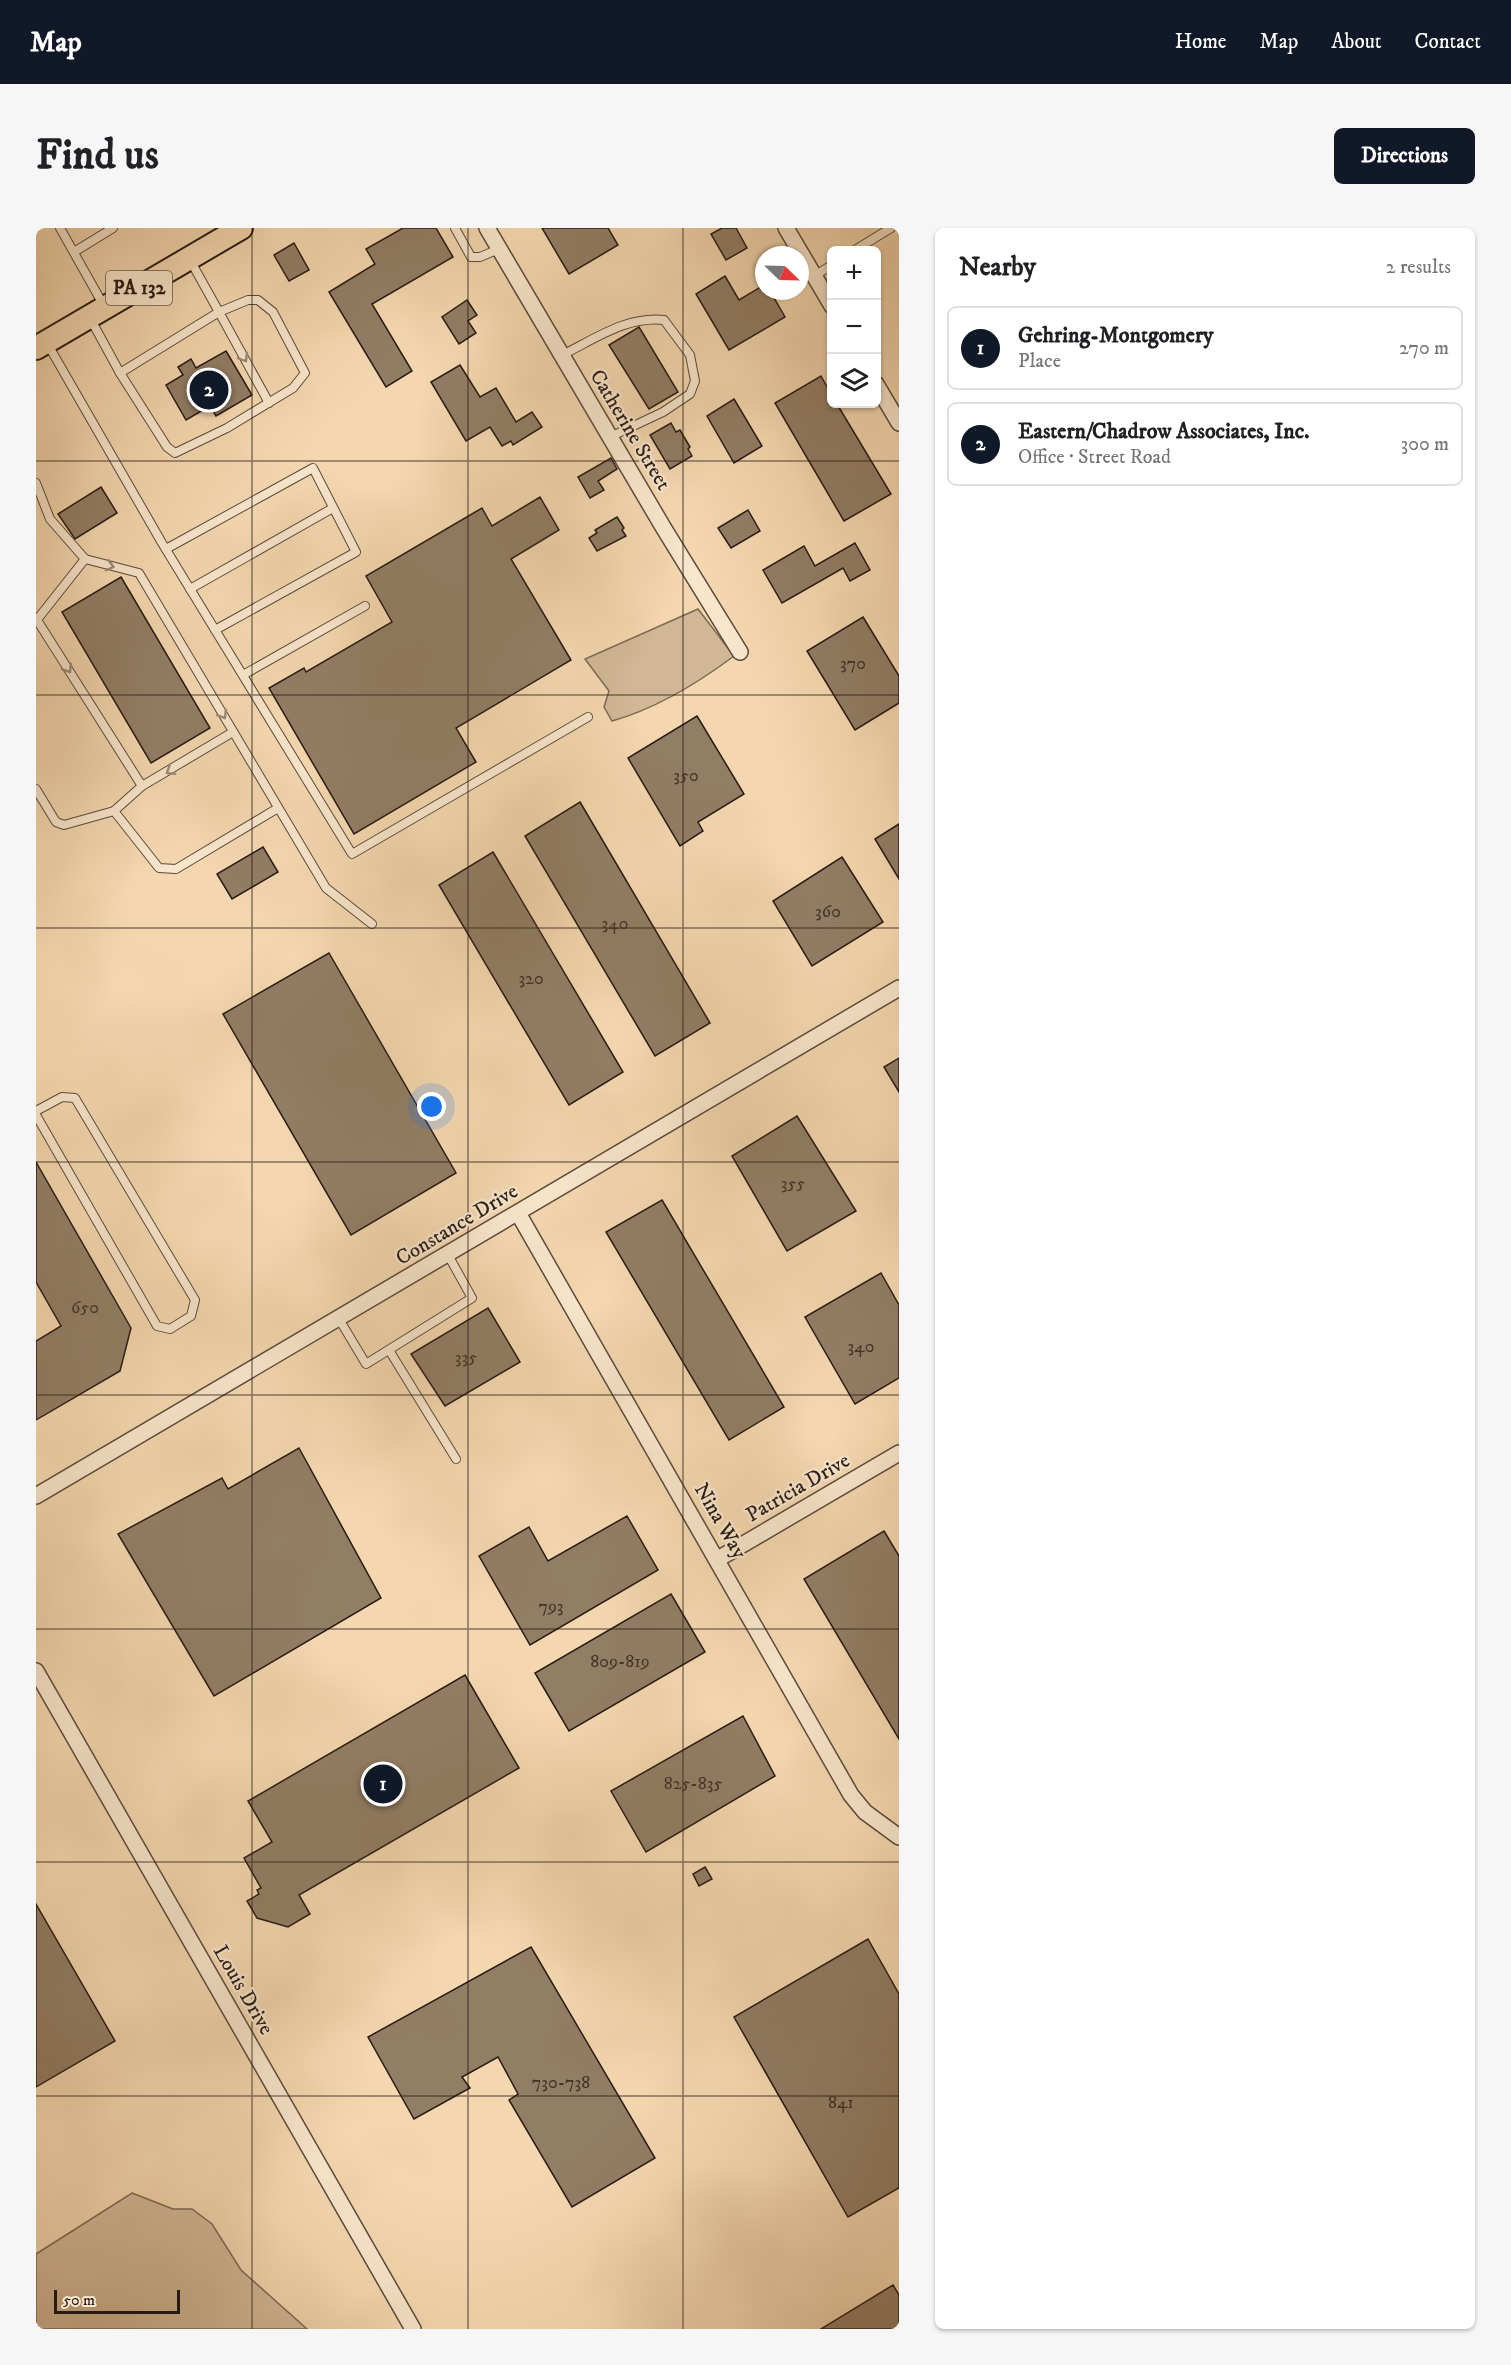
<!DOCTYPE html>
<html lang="en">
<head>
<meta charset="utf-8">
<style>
  :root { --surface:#fff; --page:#f6f6f6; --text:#202124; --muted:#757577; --line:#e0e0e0; --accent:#111827 }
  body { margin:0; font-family:"IM FELL DW Pica",serif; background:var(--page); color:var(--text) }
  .controls { position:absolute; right:18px; top:18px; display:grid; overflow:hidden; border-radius:9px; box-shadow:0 2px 4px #0004 }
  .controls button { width:54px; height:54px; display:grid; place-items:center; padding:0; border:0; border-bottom:2px solid var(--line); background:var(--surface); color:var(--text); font:30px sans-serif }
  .compass { position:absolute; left:719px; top:18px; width:54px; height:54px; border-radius:50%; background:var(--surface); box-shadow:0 2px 4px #0004; rotate:113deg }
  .scale { position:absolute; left:18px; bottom:15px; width:126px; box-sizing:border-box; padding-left:6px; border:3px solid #281b15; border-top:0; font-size:16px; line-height:21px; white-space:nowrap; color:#281b15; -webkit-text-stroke:4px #f8e5cb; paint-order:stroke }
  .you { position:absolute; left:396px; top:879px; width:21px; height:21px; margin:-15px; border:4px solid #fff; border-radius:50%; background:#1a73e8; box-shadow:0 0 0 9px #1a73e833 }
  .badge { display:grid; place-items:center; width:39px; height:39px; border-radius:50%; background:var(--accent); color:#fff; font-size:20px; font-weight:700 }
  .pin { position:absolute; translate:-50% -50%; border:3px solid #fff; box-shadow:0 2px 6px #0006 }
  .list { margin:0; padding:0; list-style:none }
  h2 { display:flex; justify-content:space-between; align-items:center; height:78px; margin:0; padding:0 24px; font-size:26px }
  h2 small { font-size:20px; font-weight:400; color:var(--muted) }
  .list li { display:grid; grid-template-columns:39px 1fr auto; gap:18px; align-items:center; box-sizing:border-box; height:84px; margin:0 12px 12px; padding:0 12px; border:2px solid var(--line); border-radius:9px }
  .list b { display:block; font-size:22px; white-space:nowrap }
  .list p { margin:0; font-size:20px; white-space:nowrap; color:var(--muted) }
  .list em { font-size:20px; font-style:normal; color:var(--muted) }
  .icon { flex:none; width:33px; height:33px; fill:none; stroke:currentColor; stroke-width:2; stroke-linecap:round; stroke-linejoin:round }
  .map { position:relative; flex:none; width:863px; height:2101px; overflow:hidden; border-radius:9px }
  header { display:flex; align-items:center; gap:36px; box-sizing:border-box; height:84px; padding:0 30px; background:var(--accent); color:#fff }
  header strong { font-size:28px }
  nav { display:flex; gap:33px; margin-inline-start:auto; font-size:21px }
  .intro { display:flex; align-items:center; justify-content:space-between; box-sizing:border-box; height:144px; padding:0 36px }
  h1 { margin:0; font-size:42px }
  .button { padding:15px 27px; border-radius:9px; background:var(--accent); color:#fff; font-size:21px; font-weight:700 }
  main { display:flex; gap:36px; padding:0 36px }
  aside { flex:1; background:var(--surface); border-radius:9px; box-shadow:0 2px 4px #0004 }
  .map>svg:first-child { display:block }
  .green { fill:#d1b795; stroke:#7c6955; stroke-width:1.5 }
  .building { fill:#927d65; stroke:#281b15; stroke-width:1.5 }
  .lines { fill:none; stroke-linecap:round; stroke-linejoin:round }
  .service-casing { stroke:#5b4a3c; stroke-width:10 }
  .minor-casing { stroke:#5b4a3c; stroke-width:18 }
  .primary-casing { stroke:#281b15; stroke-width:26 }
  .service { stroke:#f8e5cb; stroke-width:8 }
  .minor { stroke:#f8e5cb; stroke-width:15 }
  .primary { stroke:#f4d7af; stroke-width:22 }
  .oneway { stroke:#9a8a79 }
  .grid { fill:none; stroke:#281b15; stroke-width:1.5; stroke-opacity:0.55 }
  .labels { text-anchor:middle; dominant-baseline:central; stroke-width:4.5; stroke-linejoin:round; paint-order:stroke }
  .number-label { font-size:18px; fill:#423429 }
  .shield { fill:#f8e5cb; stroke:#66584c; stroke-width:1.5 }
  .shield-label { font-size:20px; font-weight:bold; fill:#281b15 }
  .street-label { font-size:21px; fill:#281b15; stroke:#f8e5cb }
</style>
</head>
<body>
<header>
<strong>Map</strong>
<nav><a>Home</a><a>Map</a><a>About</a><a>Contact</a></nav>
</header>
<div class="intro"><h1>Find us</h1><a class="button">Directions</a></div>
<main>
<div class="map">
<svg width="863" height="2101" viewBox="0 0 863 2101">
  <rect width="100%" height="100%" fill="#f4d7af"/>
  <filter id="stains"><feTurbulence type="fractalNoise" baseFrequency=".00333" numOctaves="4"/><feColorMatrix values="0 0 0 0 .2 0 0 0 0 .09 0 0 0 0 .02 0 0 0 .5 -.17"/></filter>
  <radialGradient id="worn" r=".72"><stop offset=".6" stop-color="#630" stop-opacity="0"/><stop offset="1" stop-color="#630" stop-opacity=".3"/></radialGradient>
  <g class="green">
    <path d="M662 381 698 428C662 455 619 481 576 493L568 479 573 463 549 431Z"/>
    <polygon points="96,1965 137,1981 156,1981 176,1996 205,2042 271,2101 0,2101 0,2026"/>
  </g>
  <g class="building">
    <polygon points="367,0 400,0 417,29 336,76 376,143 350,159 293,64 339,36 330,21"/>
    <polygon points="506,0 572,0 582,17 533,46"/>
    <polygon points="686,0 700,0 711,20 690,32 675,6"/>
    <polygon points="258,15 273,42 253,53 238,27"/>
    <polygon points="689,48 703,72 728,57 728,63 734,63 749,89 693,122 660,66"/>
    <polygon points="431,72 441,87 432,93 440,105 423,116 406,89"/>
    <polygon points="603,99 642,164 613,181 573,117"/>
    <polygon points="190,123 216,167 180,188 174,178 150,192 130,157 147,147 142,139 155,131 160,140"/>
    <polygon points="424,137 444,169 460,160 480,194 496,184 506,199 477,217 475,213 466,218 454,199 430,213 395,154"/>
    <polygon points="785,148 795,166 795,176 801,176 855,266 808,293 739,175"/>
    <polygon points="698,171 726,218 698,235 671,188"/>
    <polygon points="635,195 640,204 644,202 654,219 652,221 656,228 634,241 614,207"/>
    <polygon points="575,230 581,241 562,253 568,262 554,270 542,249"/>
    <polygon points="65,259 81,285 39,311 22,286"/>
    <polygon points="504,269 523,302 475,331 535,432 420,500 440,534 318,606 233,460 268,440 270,444 356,394 330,348 446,280 456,298"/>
    <polygon points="712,282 724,303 695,320 682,300"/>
    <polygon points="581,289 588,300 586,302 590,308 561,323 553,310 561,305 559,302"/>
    <polygon points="819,315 834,342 814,353 807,340 746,375 727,342 768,318 779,338"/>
    <polygon points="85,349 174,500 115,535 26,384"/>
    <polygon points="827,389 863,448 863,475 819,502 771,423"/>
    <polygon points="661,488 708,566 662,594 667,603 644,618 592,530"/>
    <polygon points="544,574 674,795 619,828 489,608"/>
    <polygon points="863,596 863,651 839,611"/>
    <polygon points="227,619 242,644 196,671 181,646"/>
    <polygon points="457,624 587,844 533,877 403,657"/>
    <polygon points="806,629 847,694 776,738 737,673"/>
    <polygon points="293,725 420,945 315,1007 187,786"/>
    <polygon points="863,830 863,864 848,839"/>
    <polygon points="761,888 820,983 751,1023 696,928"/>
    <polygon points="0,934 95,1100 84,1143 0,1192 0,1113 25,1098 0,1054"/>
    <polygon points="626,972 748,1179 693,1212 570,1004"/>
    <polygon points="845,1045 863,1077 863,1150 819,1176 769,1089"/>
    <polygon points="452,1080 484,1134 409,1178 375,1126"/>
    <polygon points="263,1220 345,1370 178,1468 82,1306 186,1250 192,1261"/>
    <polygon points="591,1288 622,1342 494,1417 443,1328 493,1299 512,1333"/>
    <polygon points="848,1303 863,1328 863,1511 768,1351"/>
    <polygon points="635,1366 669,1424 533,1503 499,1445"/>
    <polygon points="429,1447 483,1540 263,1667 274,1686 252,1699 221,1690 211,1673 223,1666 221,1662 225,1660 208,1630 236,1614 212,1573"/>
    <polygon points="707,1488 739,1548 610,1624 575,1563"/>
    <polygon points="669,1639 676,1651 663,1658 657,1646"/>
    <polygon points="0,1676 79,1813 0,1859"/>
    <polygon points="832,1711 863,1766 863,1960 812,1989 698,1789"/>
    <polygon points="495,1719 619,1930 536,1979 473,1872 482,1866 462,1829 426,1849 434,1860 378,1891 332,1809"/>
    <polygon points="857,2057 863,2067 863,2101 785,2101"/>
  </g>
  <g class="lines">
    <defs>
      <g id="service">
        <polyline points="24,0 68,78"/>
        <polyline points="419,0 435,29 444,29 463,21"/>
        <polyline points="819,22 855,0"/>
        <polyline points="38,24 77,0"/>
        <polyline points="778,48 796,37"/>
        <polyline points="55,92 84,145 183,84 154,32"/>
        <polyline points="11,115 126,315 316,626 552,489"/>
        <path d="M526 127C559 111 590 88 628 92L654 127 659 153 654 166 627 184 574 209"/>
        <polyline points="84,145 131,219 139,225 191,200 257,160 269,145 237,84 222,72 212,72 183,84 233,175"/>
        <polyline points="0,255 14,291 49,331 103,345 290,660 336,696"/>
        <polyline points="130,321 277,240 320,324 179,402"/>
        <polyline points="154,361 297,280"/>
        <polyline points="1,392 106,558"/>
        <polyline points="0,393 49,331"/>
        <polyline points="207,447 329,378"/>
        <polyline points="0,561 20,594 28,597 78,583 123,640 140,641 242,580"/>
        <polyline points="78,583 106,558 197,504"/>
        <polyline points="0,883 26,869 39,870 159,1072 155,1088 134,1101 121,1098 0,887"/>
        <polyline points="303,1091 330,1136 436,1070 412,1027"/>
        <polyline points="353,1122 420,1231"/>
      </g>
      <g id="minor">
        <polyline points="451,0 627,299 704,424"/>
        <polyline points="750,0 796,78"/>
        <polyline points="840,156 863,195"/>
        <polyline points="482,985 815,1567 829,1584 863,1609"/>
        <polyline points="0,1268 863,760"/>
        <polyline points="682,1331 863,1225"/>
        <polyline points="0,1443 377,2101"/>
      </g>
      <polyline id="primary" points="0,120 205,0"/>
    </defs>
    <use href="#service" class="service-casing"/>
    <use href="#minor" class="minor-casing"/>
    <use href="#primary" class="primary-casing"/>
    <use href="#service" class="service"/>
    <use href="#minor" class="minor"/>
    <use href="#primary" class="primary"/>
  </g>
  <defs><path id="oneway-chevron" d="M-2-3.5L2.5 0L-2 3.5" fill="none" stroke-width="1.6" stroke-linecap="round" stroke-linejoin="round" transform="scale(1.5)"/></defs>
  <g class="oneway">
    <use href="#oneway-chevron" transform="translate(208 130) rotate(60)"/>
    <use href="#oneway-chevron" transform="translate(74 338) rotate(15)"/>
    <use href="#oneway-chevron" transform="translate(32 441) rotate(58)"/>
    <use href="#oneway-chevron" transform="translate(187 487) rotate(59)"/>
    <use href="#oneway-chevron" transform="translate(134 543) rotate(148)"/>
  </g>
  <path class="grid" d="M216 0V2101M432 0V2101M647 0V2101M0 233H863M0 467H863M0 700H863M0 934H863M0 1167H863M0 1401H863M0 1634H863M0 1868H863"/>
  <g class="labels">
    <g class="number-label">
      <text x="817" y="436">370</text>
      <text x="650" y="548">350</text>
      <text x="792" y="684">360</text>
      <text x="579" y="696">340</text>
      <text x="495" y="751">320</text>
      <text x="757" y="956">355</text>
      <text x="49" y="1080">650</text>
      <text x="825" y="1119">340</text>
      <text x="430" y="1130">335</text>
      <text x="515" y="1379">793</text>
      <text x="584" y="1434">809-819</text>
      <text x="657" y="1556">825-835</text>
      <text x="525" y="1855">730-738</text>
      <text x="805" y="1875">841</text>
    </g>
    <rect class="shield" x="70" y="43" width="66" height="34" rx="4.5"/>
    <g class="shield-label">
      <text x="103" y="60">PA 132</text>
    </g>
    <g class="street-label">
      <text transform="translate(594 202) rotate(59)">Catherine Street</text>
      <text transform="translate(421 997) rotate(-31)">Constance Drive</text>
      <text transform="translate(762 1260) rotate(-30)">Patricia Drive</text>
      <text transform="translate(684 1293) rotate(60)">Nina Way</text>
      <text transform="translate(207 1762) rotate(60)">Louis Drive</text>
    </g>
  </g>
  <rect width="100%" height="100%" filter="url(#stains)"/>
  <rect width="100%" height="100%" fill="url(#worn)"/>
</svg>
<div class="controls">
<button>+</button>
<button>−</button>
<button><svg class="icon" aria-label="layers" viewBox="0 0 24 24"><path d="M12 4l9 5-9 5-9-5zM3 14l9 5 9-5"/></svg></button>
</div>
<svg class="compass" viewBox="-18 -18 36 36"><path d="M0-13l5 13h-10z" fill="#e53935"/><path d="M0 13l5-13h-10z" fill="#757577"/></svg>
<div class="scale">50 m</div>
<div class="you"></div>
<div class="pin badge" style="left:347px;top:1556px">1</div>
<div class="pin badge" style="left:173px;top:162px">2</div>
</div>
<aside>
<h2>Nearby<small>2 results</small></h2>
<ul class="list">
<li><span class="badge">1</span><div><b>Gehring-Montgomery</b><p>Place</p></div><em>270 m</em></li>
<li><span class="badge">2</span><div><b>Eastern/Chadrow Associates, Inc.</b><p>Office · Street Road</p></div><em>300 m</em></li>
</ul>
</aside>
</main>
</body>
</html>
